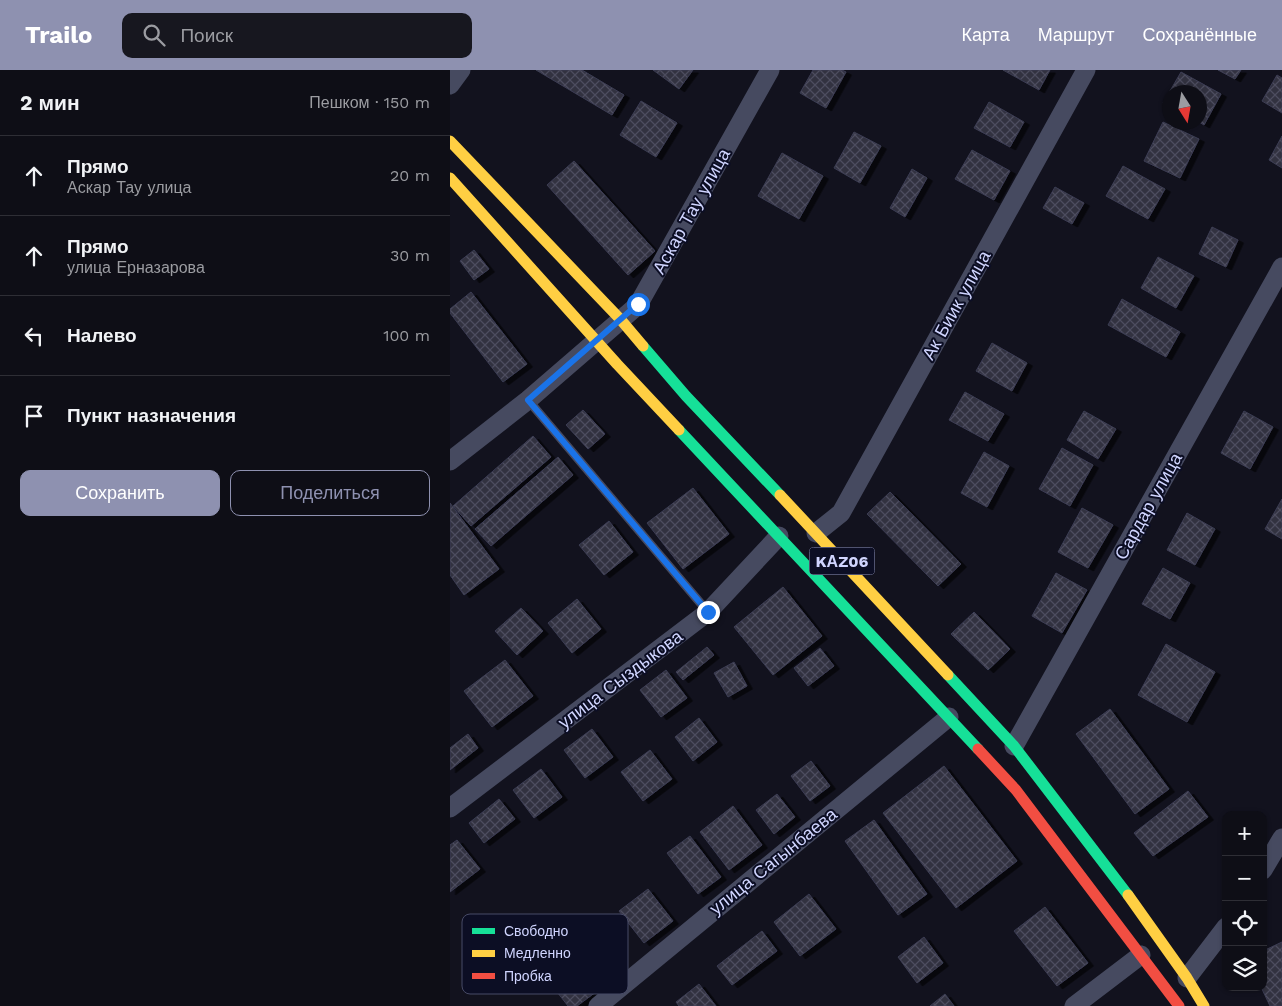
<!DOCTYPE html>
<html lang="ru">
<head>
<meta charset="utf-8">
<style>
  :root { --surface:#0e0e16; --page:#17171f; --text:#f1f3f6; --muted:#9b9ca1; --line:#2e2e35; --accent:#8e91b0 }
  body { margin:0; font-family:"Work Sans",sans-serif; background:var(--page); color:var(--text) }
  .controls { position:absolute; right:15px; bottom:15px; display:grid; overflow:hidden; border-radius:10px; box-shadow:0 1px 4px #0004 }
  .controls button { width:45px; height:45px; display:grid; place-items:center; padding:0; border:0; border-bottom:1px solid var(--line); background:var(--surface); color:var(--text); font:25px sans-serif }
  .compass { position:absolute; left:712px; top:15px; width:45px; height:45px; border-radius:50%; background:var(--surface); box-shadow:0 1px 4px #0004; rotate:169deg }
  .stop { position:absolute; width:15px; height:15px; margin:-11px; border:4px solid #1a73e8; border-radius:50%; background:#fff }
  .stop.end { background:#1a73e8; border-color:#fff; box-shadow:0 1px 5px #0008 }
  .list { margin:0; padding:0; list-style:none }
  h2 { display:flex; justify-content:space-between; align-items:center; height:65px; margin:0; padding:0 20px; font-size:21px }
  h2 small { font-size:16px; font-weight:400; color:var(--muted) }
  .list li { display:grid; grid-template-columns:32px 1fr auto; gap:15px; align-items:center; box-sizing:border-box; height:80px; padding:0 20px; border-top:1px solid var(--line) }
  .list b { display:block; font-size:19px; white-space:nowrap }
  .list p { margin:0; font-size:16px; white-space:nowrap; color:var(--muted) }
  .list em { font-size:16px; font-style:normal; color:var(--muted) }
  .actions { display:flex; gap:10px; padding:15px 20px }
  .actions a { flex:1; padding:11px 0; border:1px solid var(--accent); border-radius:10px; text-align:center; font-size:18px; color:var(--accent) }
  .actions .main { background:var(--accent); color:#fff }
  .icon { flex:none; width:28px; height:28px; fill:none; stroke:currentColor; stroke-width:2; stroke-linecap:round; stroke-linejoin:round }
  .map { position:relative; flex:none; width:832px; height:936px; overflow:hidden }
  header { display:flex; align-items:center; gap:30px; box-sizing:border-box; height:70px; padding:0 25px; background:var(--accent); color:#fff }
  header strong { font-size:24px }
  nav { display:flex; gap:28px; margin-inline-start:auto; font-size:18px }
  .search { width:350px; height:45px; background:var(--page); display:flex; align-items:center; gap:12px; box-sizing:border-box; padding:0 18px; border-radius:10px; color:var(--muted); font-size:19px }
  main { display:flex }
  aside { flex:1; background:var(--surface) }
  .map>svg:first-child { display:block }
  .building { fill:url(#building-cross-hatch); stroke:#3c3d53; filter:url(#shadow) }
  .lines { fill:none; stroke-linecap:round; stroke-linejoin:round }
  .lane { stroke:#464a60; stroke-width:9 }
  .street { stroke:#464a60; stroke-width:19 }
  .fast { stroke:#16e098; stroke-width:11 }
  .slow { stroke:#ffcf43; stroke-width:11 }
  .jam { stroke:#f24e42; stroke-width:11 }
  .route { stroke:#1a73e8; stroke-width:6 }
  .labels { text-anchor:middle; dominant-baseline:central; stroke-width:4; stroke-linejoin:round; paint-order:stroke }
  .shield { fill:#0c0e24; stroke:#9599bd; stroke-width:1 }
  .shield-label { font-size:16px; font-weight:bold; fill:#d0d5ff }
  .street-label { font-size:18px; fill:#d0d5ff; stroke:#0c0e24 }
  .key { fill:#0c0e24; stroke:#474a66; stroke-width:1 }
  .key-label { font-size:14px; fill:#d0d5ff }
</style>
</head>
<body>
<header>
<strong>Trailo</strong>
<div class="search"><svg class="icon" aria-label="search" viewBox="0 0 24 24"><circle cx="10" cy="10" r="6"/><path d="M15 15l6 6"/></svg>Поиск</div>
<nav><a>Карта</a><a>Маршрут</a><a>Сохранённые</a></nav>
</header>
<main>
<aside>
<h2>2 мин<small>Пешком · 150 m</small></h2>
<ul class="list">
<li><svg class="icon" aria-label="ahead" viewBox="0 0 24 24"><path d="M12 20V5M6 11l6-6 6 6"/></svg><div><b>Прямо</b><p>Аскар Тау улица</p></div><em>20 m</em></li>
<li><svg class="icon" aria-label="ahead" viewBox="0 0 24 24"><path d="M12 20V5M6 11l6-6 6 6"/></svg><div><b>Прямо</b><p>улица Ерназарова</p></div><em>30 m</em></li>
<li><svg class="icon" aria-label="left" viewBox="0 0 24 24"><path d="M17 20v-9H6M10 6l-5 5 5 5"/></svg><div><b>Налево</b></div><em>100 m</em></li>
<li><svg class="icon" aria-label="arrive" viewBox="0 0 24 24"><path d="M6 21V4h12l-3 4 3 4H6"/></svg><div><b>Пункт назначения</b></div></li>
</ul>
<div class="actions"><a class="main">Сохранить</a><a>Поделиться</a></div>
</aside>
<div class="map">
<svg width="832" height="936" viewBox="0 0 832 936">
  <defs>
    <pattern id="building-cross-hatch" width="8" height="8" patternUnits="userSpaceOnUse" patternTransform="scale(1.25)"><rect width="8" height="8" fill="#303041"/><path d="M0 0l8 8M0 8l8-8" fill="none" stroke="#4d4d5e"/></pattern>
    <filter id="shadow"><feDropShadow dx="5.5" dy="3" stdDeviation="0" flood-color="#0009"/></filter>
  </defs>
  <rect width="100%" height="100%" fill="#12121e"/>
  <g class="building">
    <polygon points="86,0 132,0 174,25 162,45"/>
    <polygon points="203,0 243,0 229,19"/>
    <polygon points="363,0 392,0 396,2 376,38 350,23"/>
    <polygon points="553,0 600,0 589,20"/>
    <polygon points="768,0 791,0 785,9"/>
    <polygon points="731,2 771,24 754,55 749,52 749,22 719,22 719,36 713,33"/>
    <polygon points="827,5 832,8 832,43 812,31"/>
    <polygon points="191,31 227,53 206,87 170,65"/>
    <polygon points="539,32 574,52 560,77 524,58"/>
    <polygon points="713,52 749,69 730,108 694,91"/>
    <polygon points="404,62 431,76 410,113 384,98"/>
    <polygon points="832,66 832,98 819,90"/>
    <polygon points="522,80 560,101 544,130 505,109"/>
    <polygon points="332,83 373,106 349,149 308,126"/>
    <polygon points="124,91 205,181 178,205 97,115"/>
    <polygon points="673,96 715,119 698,149 656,126"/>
    <polygon points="462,99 477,108 455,147 440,138"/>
    <polygon points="605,117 634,133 622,154 593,138"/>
    <polygon points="762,157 788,170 776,197 749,184"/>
    <polygon points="24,180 39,199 24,210 10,191"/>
    <polygon points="708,187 744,206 726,238 691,218"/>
    <polygon points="21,222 77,294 53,312 0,243 0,239"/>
    <polygon points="672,229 730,262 716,287 658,255"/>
    <polygon points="542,273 577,293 562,321 526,301"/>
    <polygon points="515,322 554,344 538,371 499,350"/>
    <polygon points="133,340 155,364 138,379 116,355"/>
    <polygon points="634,341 666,359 648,389 617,370"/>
    <polygon points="794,341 823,357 800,399 771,383"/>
    <polygon points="83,366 101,387 21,456 3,436"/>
    <polygon points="612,378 643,395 620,436 589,419"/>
    <polygon points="534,382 559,396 537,437 511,423"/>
    <polygon points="108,387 123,405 41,476 25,459"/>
    <polygon points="243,418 279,464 233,499 197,453"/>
    <polygon points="440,422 511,494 488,516 417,444"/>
    <polygon points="832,429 832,469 815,459"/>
    <polygon points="0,433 49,499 14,525 0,505"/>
    <polygon points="632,438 663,455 638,498 608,482"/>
    <polygon points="737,443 765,459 745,495 717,480"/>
    <polygon points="159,451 183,482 154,505 129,475"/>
    <polygon points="713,498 740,513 720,549 692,534"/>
    <polygon points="606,503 637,520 612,563 582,546"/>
    <polygon points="333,517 372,566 323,605 284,557"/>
    <polygon points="127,529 151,559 122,583 98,553"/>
    <polygon points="71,538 93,561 67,585 45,561"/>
    <polygon points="524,542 560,579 538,600 501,564"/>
    <polygon points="716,574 765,602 737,652 688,625"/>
    <polygon points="257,577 264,585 233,610 226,602"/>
    <polygon points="370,578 384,596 358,616 344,598"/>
    <polygon points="55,590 83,626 42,657 14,621"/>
    <polygon points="284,592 297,616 278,627 264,603"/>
    <polygon points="216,600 237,628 211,647 190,620"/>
    <polygon points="660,639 719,719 685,744 626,664"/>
    <polygon points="249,648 267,672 243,691 225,667"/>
    <polygon points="142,659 163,687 135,708 114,680"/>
    <polygon points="18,664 28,678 0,700 0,678"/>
    <polygon points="200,680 222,709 193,731 171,702"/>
    <polygon points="361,691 380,716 360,731 341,706"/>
    <polygon points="494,696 567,791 506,838 433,743"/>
    <polygon points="91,699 112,727 84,748 63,720"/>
    <polygon points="738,721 758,747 703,786 684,763"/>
    <polygon points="327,724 345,747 324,764 306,740"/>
    <polygon points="49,729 65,749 34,773 19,753"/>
    <polygon points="283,736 312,775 279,800 250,762"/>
    <polygon points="424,750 477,824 448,845 395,771"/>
    <polygon points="240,766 271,807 248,824 217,783"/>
    <polygon points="7,770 30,799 0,822 0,775"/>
    <polygon points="198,819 223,851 194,873 169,841"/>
    <polygon points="359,824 386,859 350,886 324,852"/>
    <polygon points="595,837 638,893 607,916 564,861"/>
    <polygon points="312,861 327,881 282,915 267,896"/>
    <polygon points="474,867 493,893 467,913 448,887"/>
    <polygon points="832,872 832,936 820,936 811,917 813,917 813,881"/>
    <polygon points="134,881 158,913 127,936 118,936 97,909"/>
    <polygon points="249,914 266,936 229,936 226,932"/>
    <polygon points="495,924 504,936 480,936"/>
  </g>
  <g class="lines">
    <polyline class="lane" points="78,330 258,542"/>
    <g class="street">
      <polyline points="0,15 11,0"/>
      <polyline points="0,391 78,330 188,235 320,0"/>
      <polyline points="366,463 391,443 636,0"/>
      <polyline points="564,676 832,197"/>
      <polyline points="0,738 258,542 329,466"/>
      <polyline points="813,800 832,768"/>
      <polyline points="737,908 776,857"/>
      <polyline points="148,936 499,647"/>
      <polyline points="624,936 691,885"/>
    </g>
    <g class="fast">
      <polyline points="193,276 236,326 330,425"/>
      <polyline points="229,360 528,679"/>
      <polyline points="498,605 564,676 678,825"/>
    </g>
    <g class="slow">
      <polyline points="0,71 171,250 193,276"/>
      <polyline points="0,108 167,294 229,360"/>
      <polyline points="330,425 498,605"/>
      <polyline points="678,825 737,908 754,936"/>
    </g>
    <polyline class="jam" points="528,679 566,720 729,936"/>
  </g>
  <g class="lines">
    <polyline class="route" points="188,234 78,330 258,542"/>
  </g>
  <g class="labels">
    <rect class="shield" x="359.5" y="477.5" width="65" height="27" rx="4"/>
    <g class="shield-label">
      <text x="392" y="491">KАZ06</text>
    </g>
    <g class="street-label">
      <text transform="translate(241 141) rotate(-61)">Аскар Тау улица</text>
      <text transform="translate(506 235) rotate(-61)">Ак Биик улица</text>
      <text transform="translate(698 436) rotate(-61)">Сардар улица</text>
      <text transform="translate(170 609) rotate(-37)">улица Сыздыкова</text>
      <text transform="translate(323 791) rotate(-39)">улица Сагынбаева</text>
    </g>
  </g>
  <rect x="12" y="844" width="166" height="80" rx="8" class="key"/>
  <rect x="22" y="858" width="23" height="6" fill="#16e098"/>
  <rect x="22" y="880" width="23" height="7" fill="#ffcf43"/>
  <rect x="22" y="903" width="23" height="6" fill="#f24e42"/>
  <g class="key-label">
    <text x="54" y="866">Свободно</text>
    <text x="54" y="888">Медленно</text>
    <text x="54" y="911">Пробка</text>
  </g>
</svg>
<div class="controls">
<button>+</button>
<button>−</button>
<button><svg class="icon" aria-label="locate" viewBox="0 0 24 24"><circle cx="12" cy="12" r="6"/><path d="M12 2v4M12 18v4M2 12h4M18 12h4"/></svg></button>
<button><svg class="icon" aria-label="layers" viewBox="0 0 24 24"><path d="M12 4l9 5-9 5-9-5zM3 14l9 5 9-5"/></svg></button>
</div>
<svg class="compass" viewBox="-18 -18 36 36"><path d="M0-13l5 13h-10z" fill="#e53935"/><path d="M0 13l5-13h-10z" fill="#9b9ca1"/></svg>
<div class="stop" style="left:188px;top:234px"></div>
<div class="stop end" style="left:258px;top:542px"></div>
</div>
</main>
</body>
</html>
